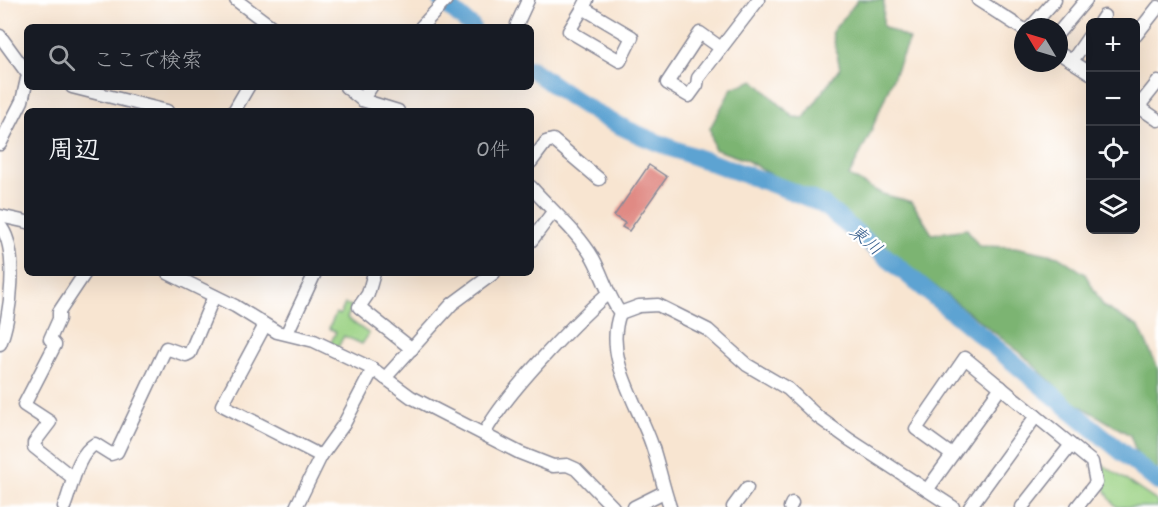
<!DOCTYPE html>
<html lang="ja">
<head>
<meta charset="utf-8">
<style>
  :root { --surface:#171b24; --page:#242831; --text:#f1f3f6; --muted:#9ea1a6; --line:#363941 }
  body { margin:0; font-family:"Shantell Sans","Klee One",sans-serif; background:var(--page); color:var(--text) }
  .controls { position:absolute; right:18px; top:18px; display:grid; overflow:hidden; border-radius:9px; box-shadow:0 6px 24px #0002 }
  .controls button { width:54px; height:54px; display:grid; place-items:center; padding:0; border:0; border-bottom:2px solid var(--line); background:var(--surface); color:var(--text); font:30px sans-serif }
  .compass { position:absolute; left:1014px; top:18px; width:54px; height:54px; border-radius:50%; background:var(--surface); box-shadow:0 6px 24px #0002; rotate:308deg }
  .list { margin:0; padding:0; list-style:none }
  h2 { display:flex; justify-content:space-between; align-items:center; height:78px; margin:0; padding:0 24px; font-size:26px }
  h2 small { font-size:20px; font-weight:400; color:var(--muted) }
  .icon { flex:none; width:33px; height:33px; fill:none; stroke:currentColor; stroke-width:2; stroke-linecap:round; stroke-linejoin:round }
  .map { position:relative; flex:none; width:1158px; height:507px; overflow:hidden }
  .search { position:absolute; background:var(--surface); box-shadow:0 6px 24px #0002; left:24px; top:24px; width:510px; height:66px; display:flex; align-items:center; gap:15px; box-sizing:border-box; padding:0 21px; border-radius:9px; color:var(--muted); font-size:22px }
  .panel { position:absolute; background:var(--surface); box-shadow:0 6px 24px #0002; left:24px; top:108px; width:510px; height:168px; border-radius:9px }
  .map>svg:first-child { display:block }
  .green { fill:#9bd284; stroke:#5b8071; stroke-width:1.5 }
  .forest { fill:#7cb472; stroke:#4c7268; stroke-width:1.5 }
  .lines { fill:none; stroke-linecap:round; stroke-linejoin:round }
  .river { stroke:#5da3d2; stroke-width:18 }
  .building { fill:#e08a84 }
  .minor-casing { stroke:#8a8a98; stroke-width:15 }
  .minor { stroke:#fff; stroke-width:12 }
  .labels { text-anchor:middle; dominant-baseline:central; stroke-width:4.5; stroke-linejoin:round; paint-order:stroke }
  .water-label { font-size:18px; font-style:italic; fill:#355d8c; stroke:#fff }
</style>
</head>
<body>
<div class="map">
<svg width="1158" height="507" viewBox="0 0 1158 507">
  <rect width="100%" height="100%" fill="#fff"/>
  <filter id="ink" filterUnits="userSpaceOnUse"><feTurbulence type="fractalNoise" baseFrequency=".0167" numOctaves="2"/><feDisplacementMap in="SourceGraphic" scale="12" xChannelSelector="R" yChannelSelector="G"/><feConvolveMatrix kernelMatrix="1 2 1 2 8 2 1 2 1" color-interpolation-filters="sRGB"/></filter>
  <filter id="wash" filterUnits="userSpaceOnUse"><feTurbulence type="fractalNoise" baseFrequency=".008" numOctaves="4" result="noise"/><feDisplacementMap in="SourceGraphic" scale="24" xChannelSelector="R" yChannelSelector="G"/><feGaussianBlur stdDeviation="1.35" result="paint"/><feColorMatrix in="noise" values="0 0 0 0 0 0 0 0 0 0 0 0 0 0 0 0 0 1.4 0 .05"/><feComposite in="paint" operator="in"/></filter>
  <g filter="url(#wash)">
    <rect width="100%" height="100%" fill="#f8e5d1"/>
    <g class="green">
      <polygon points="345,304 352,306 347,318 369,334 362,344 344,336 337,349 329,346 336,332 329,328 336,313 340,315"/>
      <path d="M1102 464 1158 502V507H1117C1104 496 1103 480 1102 464Z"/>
    </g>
    <polygon class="forest" points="858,0 884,0 883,26 909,39 869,136 849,176 882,194 912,202 932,234 967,229 979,246 1015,247 1058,256 1085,274 1104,307 1139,327 1158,369 1158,472 1140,462 1130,435 1070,400 1022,354 851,221 746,160 714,149 710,128 732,88 754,80 793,117 804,118 840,68 832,32"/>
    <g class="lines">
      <g class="river">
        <polyline points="441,0 472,27"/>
        <path d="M531 69C558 88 586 109 616 124 682 157 755 174 822 204L1158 482"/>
      </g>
    </g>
    <g id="blocks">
      <polygon class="building" points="649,165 667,177 629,231 622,227 625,223 614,216"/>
    </g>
  </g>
  <g filter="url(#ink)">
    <use href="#blocks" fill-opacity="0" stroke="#8a8a98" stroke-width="1.5"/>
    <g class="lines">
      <defs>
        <g id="minor">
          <polyline points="236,0 272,27"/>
          <polyline points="978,0 1023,29"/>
          <polyline points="583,8 569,31 620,61 632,37 583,8 587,0"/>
          <polyline points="1100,22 1104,16"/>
          <polyline points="517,24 528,0"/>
          <polyline points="421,27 446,0"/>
          <polyline points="1031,27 1055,0"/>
          <polyline points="1059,32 1086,0"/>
          <polyline points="1136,35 1158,7"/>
          <polyline points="0,36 27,73"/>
          <polyline points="721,48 700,33 667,83 689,96 697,85 698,78 758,0"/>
          <polyline points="1059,53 1090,73"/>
          <polyline points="1072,61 1090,35"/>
          <polyline points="72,87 167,111"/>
          <polyline points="346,87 362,100 398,111"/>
          <polyline points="362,100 371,87"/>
          <polyline points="1136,105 1158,120"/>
          <polyline points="1138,107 1158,82"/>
          <polyline points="234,111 248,87"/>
          <polyline points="0,144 22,101 27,79"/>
          <polyline points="531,162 546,142 553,140 599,179"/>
          <path d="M531 187C551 210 577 231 593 258 603 276 607 294 620 313 603 357 638 404 652 445 659 466 663 487 670 507"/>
          <polyline points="0,216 27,222"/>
          <path d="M0 226C19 248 11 318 0 344"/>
          <polyline points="531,241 553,212"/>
          <polyline points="168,273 235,306 277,332 314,341 373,369 411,397 520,453 553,466 567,465 576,469 613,507"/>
          <polyline points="374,273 368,294 359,307 412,349"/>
          <polyline points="620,313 639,306 658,305 708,330 747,365 788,389 818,417 850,440 953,507"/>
          <polyline points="265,325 222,405 321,456"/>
          <polyline points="287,333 315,273"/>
          <polyline points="385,378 452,304 494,273"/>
          <path d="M484 434C505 394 572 325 607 294"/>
          <polyline points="952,455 916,429 965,358 1092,462 1096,483 1077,507"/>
          <polyline points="73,478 34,447 34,443 50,422 24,405 55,345 50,339 59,319 59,312 85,273"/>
          <polyline points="927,490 1001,387"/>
          <path d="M64 507C72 488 76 455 95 444L111 454 117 452 166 348 186 355 190 353 214 296"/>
          <polyline points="296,507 321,456 344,424 373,369"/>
          <polyline points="634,507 664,492"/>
          <polyline points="733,507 747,488"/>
          <polyline points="790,507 792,503"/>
          <polyline points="970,507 1036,416"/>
          <polyline points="1022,507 1071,445"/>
        </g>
      </defs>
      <use href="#minor" class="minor-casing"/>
      <use href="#minor" class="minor"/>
    </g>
  </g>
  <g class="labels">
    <g class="water-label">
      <text transform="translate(866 240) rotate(40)">東川</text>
    </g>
  </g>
</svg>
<div class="controls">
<button>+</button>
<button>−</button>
<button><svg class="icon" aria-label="locate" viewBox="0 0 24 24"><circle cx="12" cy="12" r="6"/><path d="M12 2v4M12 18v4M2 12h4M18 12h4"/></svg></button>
<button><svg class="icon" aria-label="layers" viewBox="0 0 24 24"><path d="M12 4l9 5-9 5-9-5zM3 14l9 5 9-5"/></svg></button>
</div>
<svg class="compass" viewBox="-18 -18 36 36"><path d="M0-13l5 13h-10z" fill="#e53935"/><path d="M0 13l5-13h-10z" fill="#9ea1a6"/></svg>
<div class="search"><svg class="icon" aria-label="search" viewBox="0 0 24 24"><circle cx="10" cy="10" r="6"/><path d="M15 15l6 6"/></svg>ここで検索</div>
<section class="panel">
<h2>周辺<small>0件</small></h2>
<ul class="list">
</ul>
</section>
</div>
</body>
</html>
